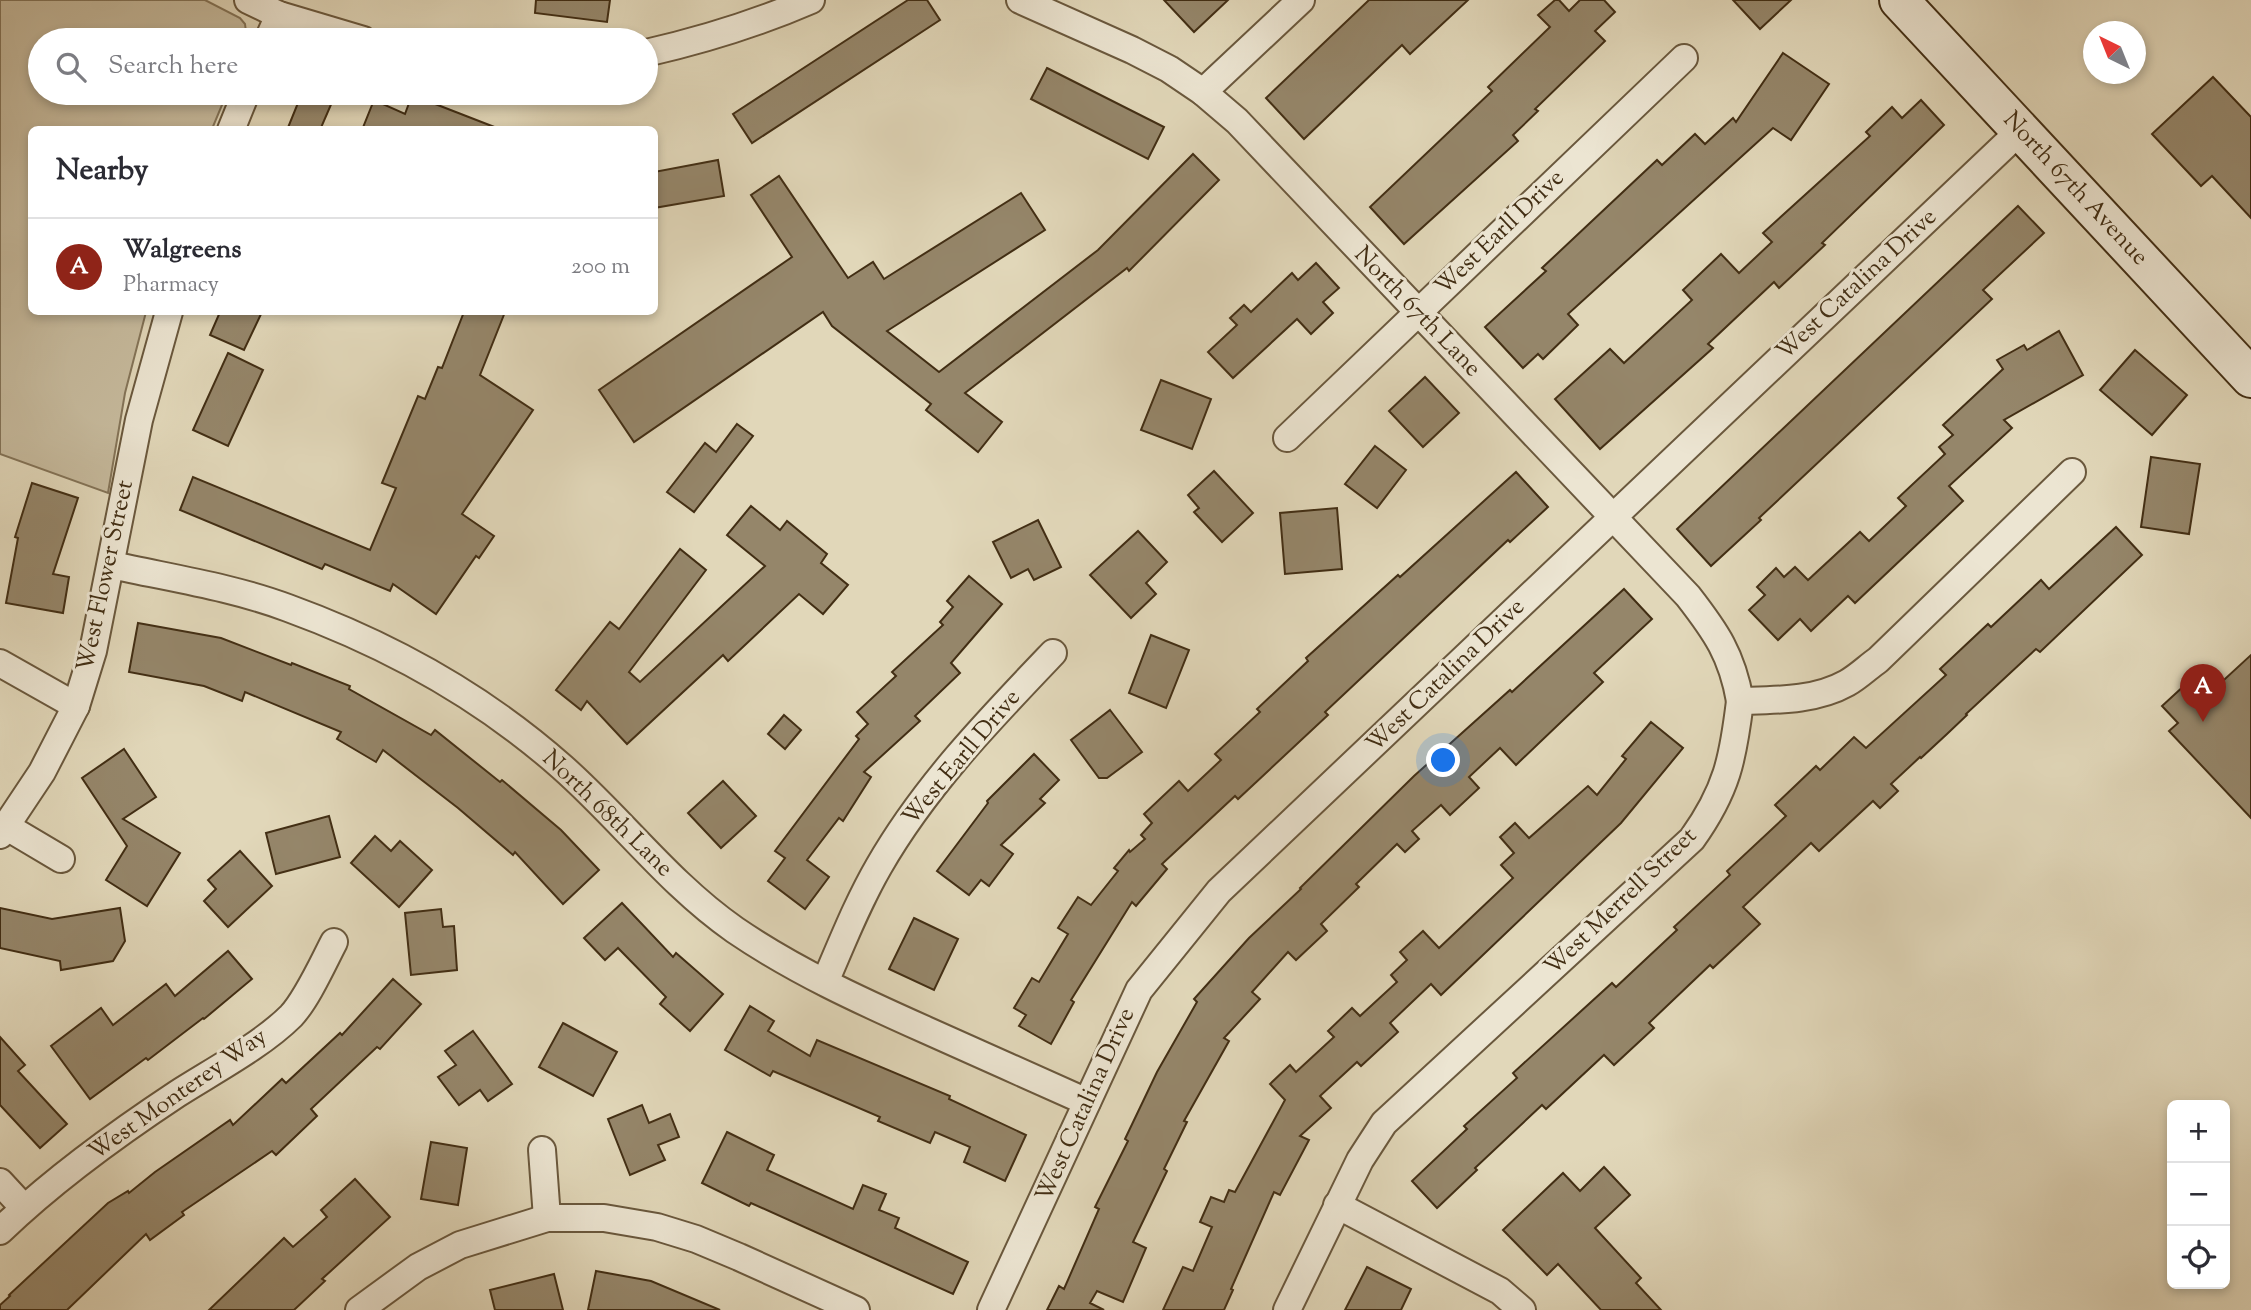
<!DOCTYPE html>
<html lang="en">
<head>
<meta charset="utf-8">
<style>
  :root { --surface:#fff; --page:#f2f2f3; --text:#2b2b33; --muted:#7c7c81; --line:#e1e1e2; --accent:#8f2418 }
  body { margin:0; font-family:"Sorts Mill Goudy",serif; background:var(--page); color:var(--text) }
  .controls { position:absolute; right:21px; bottom:21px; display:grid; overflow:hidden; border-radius:10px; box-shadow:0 4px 10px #0003 }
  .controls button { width:63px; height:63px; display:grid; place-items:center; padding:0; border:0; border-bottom:2px solid var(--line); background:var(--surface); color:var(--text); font:35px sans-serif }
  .compass { position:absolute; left:2083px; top:21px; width:63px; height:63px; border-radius:50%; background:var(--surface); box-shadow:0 4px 10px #0003; rotate:317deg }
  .you { position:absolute; left:1444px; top:761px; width:24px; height:24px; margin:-18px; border:5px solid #fff; border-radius:50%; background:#1a73e8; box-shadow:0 0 0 10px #1a73e833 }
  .badge { display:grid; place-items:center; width:46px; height:46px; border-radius:50%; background:var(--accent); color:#fff; font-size:23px; font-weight:700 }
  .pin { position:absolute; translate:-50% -58px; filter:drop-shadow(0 2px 4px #0008) }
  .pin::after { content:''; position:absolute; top:37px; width:24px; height:21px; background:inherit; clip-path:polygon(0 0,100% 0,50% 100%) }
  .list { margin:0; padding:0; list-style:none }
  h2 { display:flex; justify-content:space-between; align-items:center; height:91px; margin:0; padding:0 28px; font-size:30px }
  h2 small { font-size:23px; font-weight:400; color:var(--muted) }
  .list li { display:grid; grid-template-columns:46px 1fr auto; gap:21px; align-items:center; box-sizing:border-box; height:98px; padding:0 28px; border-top:2px solid var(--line) }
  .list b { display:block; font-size:26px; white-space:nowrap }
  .list p { margin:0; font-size:23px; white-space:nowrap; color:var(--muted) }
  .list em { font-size:23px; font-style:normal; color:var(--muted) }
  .icon { flex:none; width:38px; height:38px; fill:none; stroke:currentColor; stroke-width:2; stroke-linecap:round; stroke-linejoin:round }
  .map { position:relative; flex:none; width:2251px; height:1310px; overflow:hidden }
  .search { position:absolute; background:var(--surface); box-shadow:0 4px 10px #0003; left:28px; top:28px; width:630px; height:77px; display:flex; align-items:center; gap:18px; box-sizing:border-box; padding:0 24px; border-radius:38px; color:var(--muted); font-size:26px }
  .panel { position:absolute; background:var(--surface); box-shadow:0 4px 10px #0003; left:28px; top:126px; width:630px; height:189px; border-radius:10px }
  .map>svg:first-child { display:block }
  .green { fill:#c6ba9d; stroke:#847458; stroke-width:2 }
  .building { fill:#95866a; stroke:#422e14; stroke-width:2 }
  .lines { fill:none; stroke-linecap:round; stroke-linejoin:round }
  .minor-casing { stroke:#6a583d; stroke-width:30 }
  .secondary-casing { stroke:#422e14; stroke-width:42 }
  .minor { stroke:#ece5d2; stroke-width:26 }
  .secondary { stroke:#ece5d2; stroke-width:38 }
  .labels { text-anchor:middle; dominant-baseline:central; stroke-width:6; stroke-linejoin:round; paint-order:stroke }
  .street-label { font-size:24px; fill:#422e14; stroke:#ece5d2 }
</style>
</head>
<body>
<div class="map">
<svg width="2251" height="1310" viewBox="0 0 2251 1310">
  <rect width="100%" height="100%" fill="#e1d7b9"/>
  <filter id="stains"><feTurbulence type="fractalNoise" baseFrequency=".00286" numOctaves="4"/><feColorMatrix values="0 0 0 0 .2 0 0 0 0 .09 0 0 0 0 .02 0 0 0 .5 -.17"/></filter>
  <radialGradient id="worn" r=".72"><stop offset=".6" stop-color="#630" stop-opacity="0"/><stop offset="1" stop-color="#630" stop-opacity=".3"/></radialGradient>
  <polygon class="green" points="0,0 205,0 240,18 245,24 247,40 40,40 40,93 227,93 212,129 32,130 32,312 146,312 125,393 108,493 0,454"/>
  <g class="building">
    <polygon points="536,0 610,0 607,22 535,13"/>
    <polygon points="908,0 927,0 940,20 752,143 733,114"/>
    <polygon points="1164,0 1228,0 1194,32"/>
    <polygon points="1369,0 1468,0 1410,54 1402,45 1304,139 1266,98"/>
    <polygon points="1555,0 1559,0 1569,11 1580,0 1604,0 1615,12 1595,31 1605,41 1535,109 1538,111 1513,135 1518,141 1404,244 1370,207 1492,91 1488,87 1550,27 1538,15"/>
    <polygon points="1733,0 1791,0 1760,29"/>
    <polygon points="1783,53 1829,84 1791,140 1773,128 1568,314 1578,325 1543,359 1538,354 1523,368 1485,327 1546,271 1542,268 1657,160 1662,165 1695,134 1705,144 1733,118 1736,122"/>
    <polygon points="1047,68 1164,127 1148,159 1031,99"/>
    <polygon points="2213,77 2251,117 2251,218 2212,176 2201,186 2152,134"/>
    <polygon points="302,93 336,93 320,130 287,130"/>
    <polygon points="412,95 497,128 497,130 362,130 374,100 405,114"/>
    <polygon points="1921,100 1944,125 1822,243 1825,245 1779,288 1774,282 1708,344 1713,348 1600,449 1555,399 1610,349 1624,363 1692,300 1683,290 1721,254 1739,273 1772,242 1763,233 1870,136 1866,132 1892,107 1902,118"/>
    <polygon points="1193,154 1219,180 1129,271 1127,268 965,393 1002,422 978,452 926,410 931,404 832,326 823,312 634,442 599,390 792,257 751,195 779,176 848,278 873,262 884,279 1021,193 1045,230 887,331 939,372 1098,250"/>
    <polygon points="718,160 724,196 654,208 654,172"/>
    <polygon points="2018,206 2044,233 1983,290 1992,299 1759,518 1761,520 1711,566 1677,529"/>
    <polygon points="1316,263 1339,288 1323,302 1333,313 1311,334 1297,319 1233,378 1208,352 1237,325 1230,318 1244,305 1251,312 1292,273 1298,280"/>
    <polygon points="220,312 262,312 244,350 210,335"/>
    <polygon points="464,312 505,312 480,375 533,410 462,514 494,536 479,558 476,556 436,614 393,584 390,591 325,564 322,569 180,510 193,477 370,550 396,488 382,483 418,396 425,399 438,367 442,368"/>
    <polygon points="2059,331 2083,375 2004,420 2012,428 1949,486 1963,501 1855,603 1848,596 1811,631 1800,619 1778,640 1749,610 1765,595 1757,587 1776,568 1784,577 1795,567 1808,580 1860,532 1869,541 1906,506 1898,498 1945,454 1939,447 1953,435 1943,425 2003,369 1997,360 2024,345 2027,350"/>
    <polygon points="2135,350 2187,395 2152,435 2100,390"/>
    <polygon points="228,353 263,370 228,446 193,430"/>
    <polygon points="1425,377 1459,413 1423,447 1389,411"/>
    <polygon points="1161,380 1211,399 1192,449 1141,430"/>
    <polygon points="737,424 753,436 694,512 667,492 705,443 716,452"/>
    <polygon points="1375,446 1406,470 1377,508 1345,484"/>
    <polygon points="2151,457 2200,464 2189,534 2141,527"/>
    <polygon points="1214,471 1253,513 1222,542 1194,512 1199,508 1188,495"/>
    <polygon points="1516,472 1548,507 1510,542 1508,540 1325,712 1328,715 1238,799 1235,796 1162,864 1167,869 1136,906 1132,902 1071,1000 1074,1002 1051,1044 1019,1026 1026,1015 1014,1008 1032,978 1039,982 1068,934 1058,928 1078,897 1091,905 1118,871 1114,868 1129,850 1130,852 1145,839 1141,835 1152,823 1144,814 1179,781 1188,791 1221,760 1215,754 1260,712 1257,709 1308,661 1306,658 1398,575 1400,577"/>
    <polygon points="32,483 78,498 53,574 69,577 63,613 6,603 18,538 15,537"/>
    <polygon points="751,506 780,530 787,521 827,554 821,563 848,585 823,614 799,594 728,661 723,655 627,744 587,701 581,710 556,690 610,622 619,629 680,549 706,570 629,672 640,682 765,566 727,535"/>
    <polygon points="1337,508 1342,569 1285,574 1280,513"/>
    <polygon points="1038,520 1061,567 1034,580 1028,569 1011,578 993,542"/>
    <polygon points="2116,527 2142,555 2040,652 2036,649 1966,714 1967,715 1947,734 1921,758 1920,757 1891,784 1898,791 1880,808 1873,801 1819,851 1811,843 1743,907 1760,924 1713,968 1710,965 1649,1023 1654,1028 1614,1065 1604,1055 1546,1109 1542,1105 1475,1168 1477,1170 1437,1208 1412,1181 1467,1129 1464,1126 1517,1078 1513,1073 1612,983 1616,987 1677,930 1674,927 1730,875 1727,871 1786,816 1775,805 1816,766 1820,770 1854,737 1866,748 1946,675 1940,669 1988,624 1991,627 2041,580 2049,589"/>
    <polygon points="1138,531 1167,562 1146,583 1156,594 1131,618 1090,575"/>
    <polygon points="969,576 1002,604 951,663 960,673 915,716 920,721 864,772 871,777 843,821 839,818 807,860 829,877 805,909 768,881 785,858 775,851 859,739 856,736 868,724 857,712 896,676 892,672 943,625 940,622 953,607 947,601"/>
    <polygon points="1624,589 1652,619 1594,673 1603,682 1516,765 1500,748 1469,777 1479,788 1450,815 1441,805 1412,831 1419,839 1405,852 1397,844 1356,884 1359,887 1321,924 1327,931 1296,960 1288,952 1252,992 1260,999 1224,1038 1229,1041 1184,1121 1187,1122 1164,1169 1167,1171 1133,1242 1146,1248 1123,1302 1097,1291 1090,1303 1104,1310 1047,1310 1059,1286 1064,1289 1099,1209 1095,1207 1128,1141 1125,1139 1157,1072 1197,1002 1194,999 1249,938 1301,889 1300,888 1414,776 1510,690 1512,692"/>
    <polygon points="138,623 221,638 291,665 292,663 350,686 349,689 431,735 435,730 500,782 502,780 561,830 599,870 563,904 515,852 513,855 458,808 383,750 376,762 337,739 341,732 245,692 242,701 204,686 129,672"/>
    <polygon points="1151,635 1189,650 1166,708 1129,693"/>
    <polygon points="2251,655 2251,818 2169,731 2178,723 2162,706 2186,684 2201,701"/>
    <polygon points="1110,710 1142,752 1107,778 1099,778 1071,740"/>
    <polygon points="784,715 801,730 785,749 768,734"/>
    <polygon points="1651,722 1683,748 1621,823 1441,995 1431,984 1390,1023 1398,1032 1361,1066 1357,1062 1320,1096 1331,1108 1300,1136 1309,1140 1280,1195 1274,1192 1231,1289 1233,1290 1224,1310 1163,1310 1183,1267 1193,1271 1212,1227 1200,1222 1211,1197 1224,1202 1229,1190 1235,1192 1285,1100 1270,1084 1290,1065 1296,1072 1334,1037 1328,1031 1352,1008 1360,1016 1397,982 1391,975 1407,960 1400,952 1423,931 1439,948 1513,878 1501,865 1514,853 1500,837 1515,823 1529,838 1588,786 1597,795 1626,759 1622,756"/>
    <polygon points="124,749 156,797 123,819 180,853 147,906 106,880 127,846 82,778"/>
    <polygon points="1034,754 1059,780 1040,799 1045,803 1001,845 1013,854 989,886 981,880 969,895 937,871 988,803 987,801"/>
    <polygon points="723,781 756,816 721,848 688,813"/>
    <polygon points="329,816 340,857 276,874 266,833"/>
    <polygon points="375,836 391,851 400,841 432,870 399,907 351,863"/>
    <polygon points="240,851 272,886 228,927 204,901 216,889 208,880"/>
    <polygon points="622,903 673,957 676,953 723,994 690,1031 660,1004 666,997 618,948 605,960 584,938"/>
    <polygon points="0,908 52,919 120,908 125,941 113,961 61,970 60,961 0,948"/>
    <polygon points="441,909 443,927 454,926 457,970 411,975 405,913"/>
    <polygon points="914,918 958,939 934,990 889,969"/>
    <polygon points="228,951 252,979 204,1019 203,1018 148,1060 146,1058 90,1099 51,1046 101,1008 113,1025 166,984 175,996"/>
    <polygon points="393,979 421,1004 380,1049 377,1047 311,1109 317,1116 276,1155 272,1151 182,1212 184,1215 150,1240 146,1234 67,1310 0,1310 0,1305 10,1296 9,1295 108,1203 128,1191 129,1193 155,1172 230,1120 233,1125 282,1079 286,1083 340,1033 342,1035"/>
    <polygon points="750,1006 774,1021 768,1031 810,1056 817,1040 950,1096 949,1099 1026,1135 1005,1181 964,1162 970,1147 935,1132 930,1143 878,1121 880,1117 773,1071 770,1076 725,1050"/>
    <polygon points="563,1023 617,1052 593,1096 539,1067"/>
    <polygon points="473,1031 512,1084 488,1101 480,1090 459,1105 438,1077 456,1065 445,1051"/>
    <polygon points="0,1037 25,1065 18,1071 67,1124 40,1148 0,1105"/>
    <polygon points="642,1105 649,1123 670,1114 679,1137 658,1145 665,1160 630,1175 608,1119"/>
    <polygon points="727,1132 774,1155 767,1170 853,1209 863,1185 886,1194 879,1210 899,1218 895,1228 968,1262 953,1294 751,1203 749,1206 702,1183"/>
    <polygon points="431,1142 467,1148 458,1205 421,1199"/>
    <polygon points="1604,1167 1630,1195 1595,1228 1641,1278 1636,1283 1661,1310 1601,1310 1558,1264 1547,1275 1503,1230 1563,1173 1580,1191"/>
    <polygon points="355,1179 390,1217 322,1279 325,1281 294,1310 209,1310 284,1238 293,1247 327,1217 321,1210"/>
    <polygon points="1367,1267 1411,1289 1401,1310 1345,1310"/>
    <polygon points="596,1271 651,1281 720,1310 588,1310"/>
    <polygon points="554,1274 563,1310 495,1310 490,1290"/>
  </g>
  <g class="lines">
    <defs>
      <g id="minor">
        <polyline points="248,0 279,15 363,40"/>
        <path d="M1020 0 1132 50 1169 69 1203 92 1237 121 1688 596C1716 632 1732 655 1740 701"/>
        <polyline points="268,40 279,15"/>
        <path d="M646 53C703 40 758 23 811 0"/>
        <polyline points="1203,92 1301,0"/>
        <polyline points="231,130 246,93"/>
        <polyline points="1287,438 1684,58"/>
        <path d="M112 565C170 578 232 587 288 608 387 644 483 697 562 767 622 820 668 883 735 930 795 971 861 1001 926 1030 980 1054 1033 1078 1087 1102"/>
        <polyline points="0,663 76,706"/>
        <polyline points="7,827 61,859"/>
        <polyline points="0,835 42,772 76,706 93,651 139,420 169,312"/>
        <path d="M825 982C842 943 857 904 879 866 925 786 989 720 1053 653"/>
        <polyline points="542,1150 547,1218"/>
        <polyline points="0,1182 24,1208"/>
        <polyline points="1337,1205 1500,1291 1522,1310"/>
        <path d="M0 1231C54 1179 115 1135 177 1094 213 1071 262 1045 291 1016 307 999 323 963 334 942"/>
        <polyline points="359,1310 418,1267 460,1245 547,1218 604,1218 657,1227 696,1239 739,1257 856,1310"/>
        <polyline points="991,1310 1139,990 1219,891 2021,130"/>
        <path d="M1287 1310 1360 1160 1384 1123 1692 839C1727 790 1733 759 1740 701 1776 700 1815 701 1847 683 1858 677 1868 667 1878 660L2072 472"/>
      </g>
      <polyline id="secondary" points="1899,0 2251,378"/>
    </defs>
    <use href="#minor" class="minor-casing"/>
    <use href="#secondary" class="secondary-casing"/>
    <use href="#minor" class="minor"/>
    <use href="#secondary" class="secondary"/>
  </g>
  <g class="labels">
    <g class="street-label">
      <text transform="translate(2075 189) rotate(47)">North 67th Avenue</text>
      <text transform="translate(1500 233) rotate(-44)">West Earll Drive</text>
      <text transform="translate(1857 285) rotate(-43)">West Catalina Drive</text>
      <text transform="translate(1417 312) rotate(46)">North 67th Lane</text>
      <text transform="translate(106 576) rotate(-78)">West Flower Street</text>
      <text transform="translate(1446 676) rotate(-44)">West Catalina Drive</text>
      <text transform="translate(962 758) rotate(-50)">West Earll Drive</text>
      <text transform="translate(607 814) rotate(44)">North 68th Lane</text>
      <text transform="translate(1621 902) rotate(-44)">West Merrell Street</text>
      <text transform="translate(178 1095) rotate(-35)">West Monterey Way</text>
      <text transform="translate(1086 1105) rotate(-66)">West Catalina Drive</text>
    </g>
  </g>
  <rect width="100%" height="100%" filter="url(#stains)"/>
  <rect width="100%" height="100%" fill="url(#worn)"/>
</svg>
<div class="controls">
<button>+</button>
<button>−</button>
<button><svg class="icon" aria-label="locate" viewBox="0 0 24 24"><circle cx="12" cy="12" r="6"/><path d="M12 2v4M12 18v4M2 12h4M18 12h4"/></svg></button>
</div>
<svg class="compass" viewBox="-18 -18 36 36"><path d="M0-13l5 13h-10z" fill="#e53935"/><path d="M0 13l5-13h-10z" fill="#7c7c81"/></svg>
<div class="you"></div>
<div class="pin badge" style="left:2203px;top:722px">A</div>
<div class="search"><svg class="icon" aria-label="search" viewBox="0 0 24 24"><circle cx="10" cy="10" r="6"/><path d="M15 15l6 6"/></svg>Search here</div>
<section class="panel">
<h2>Nearby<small></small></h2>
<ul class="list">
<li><span class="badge">A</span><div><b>Walgreens</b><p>Pharmacy</p></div><em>200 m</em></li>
</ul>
</section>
</div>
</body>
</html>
